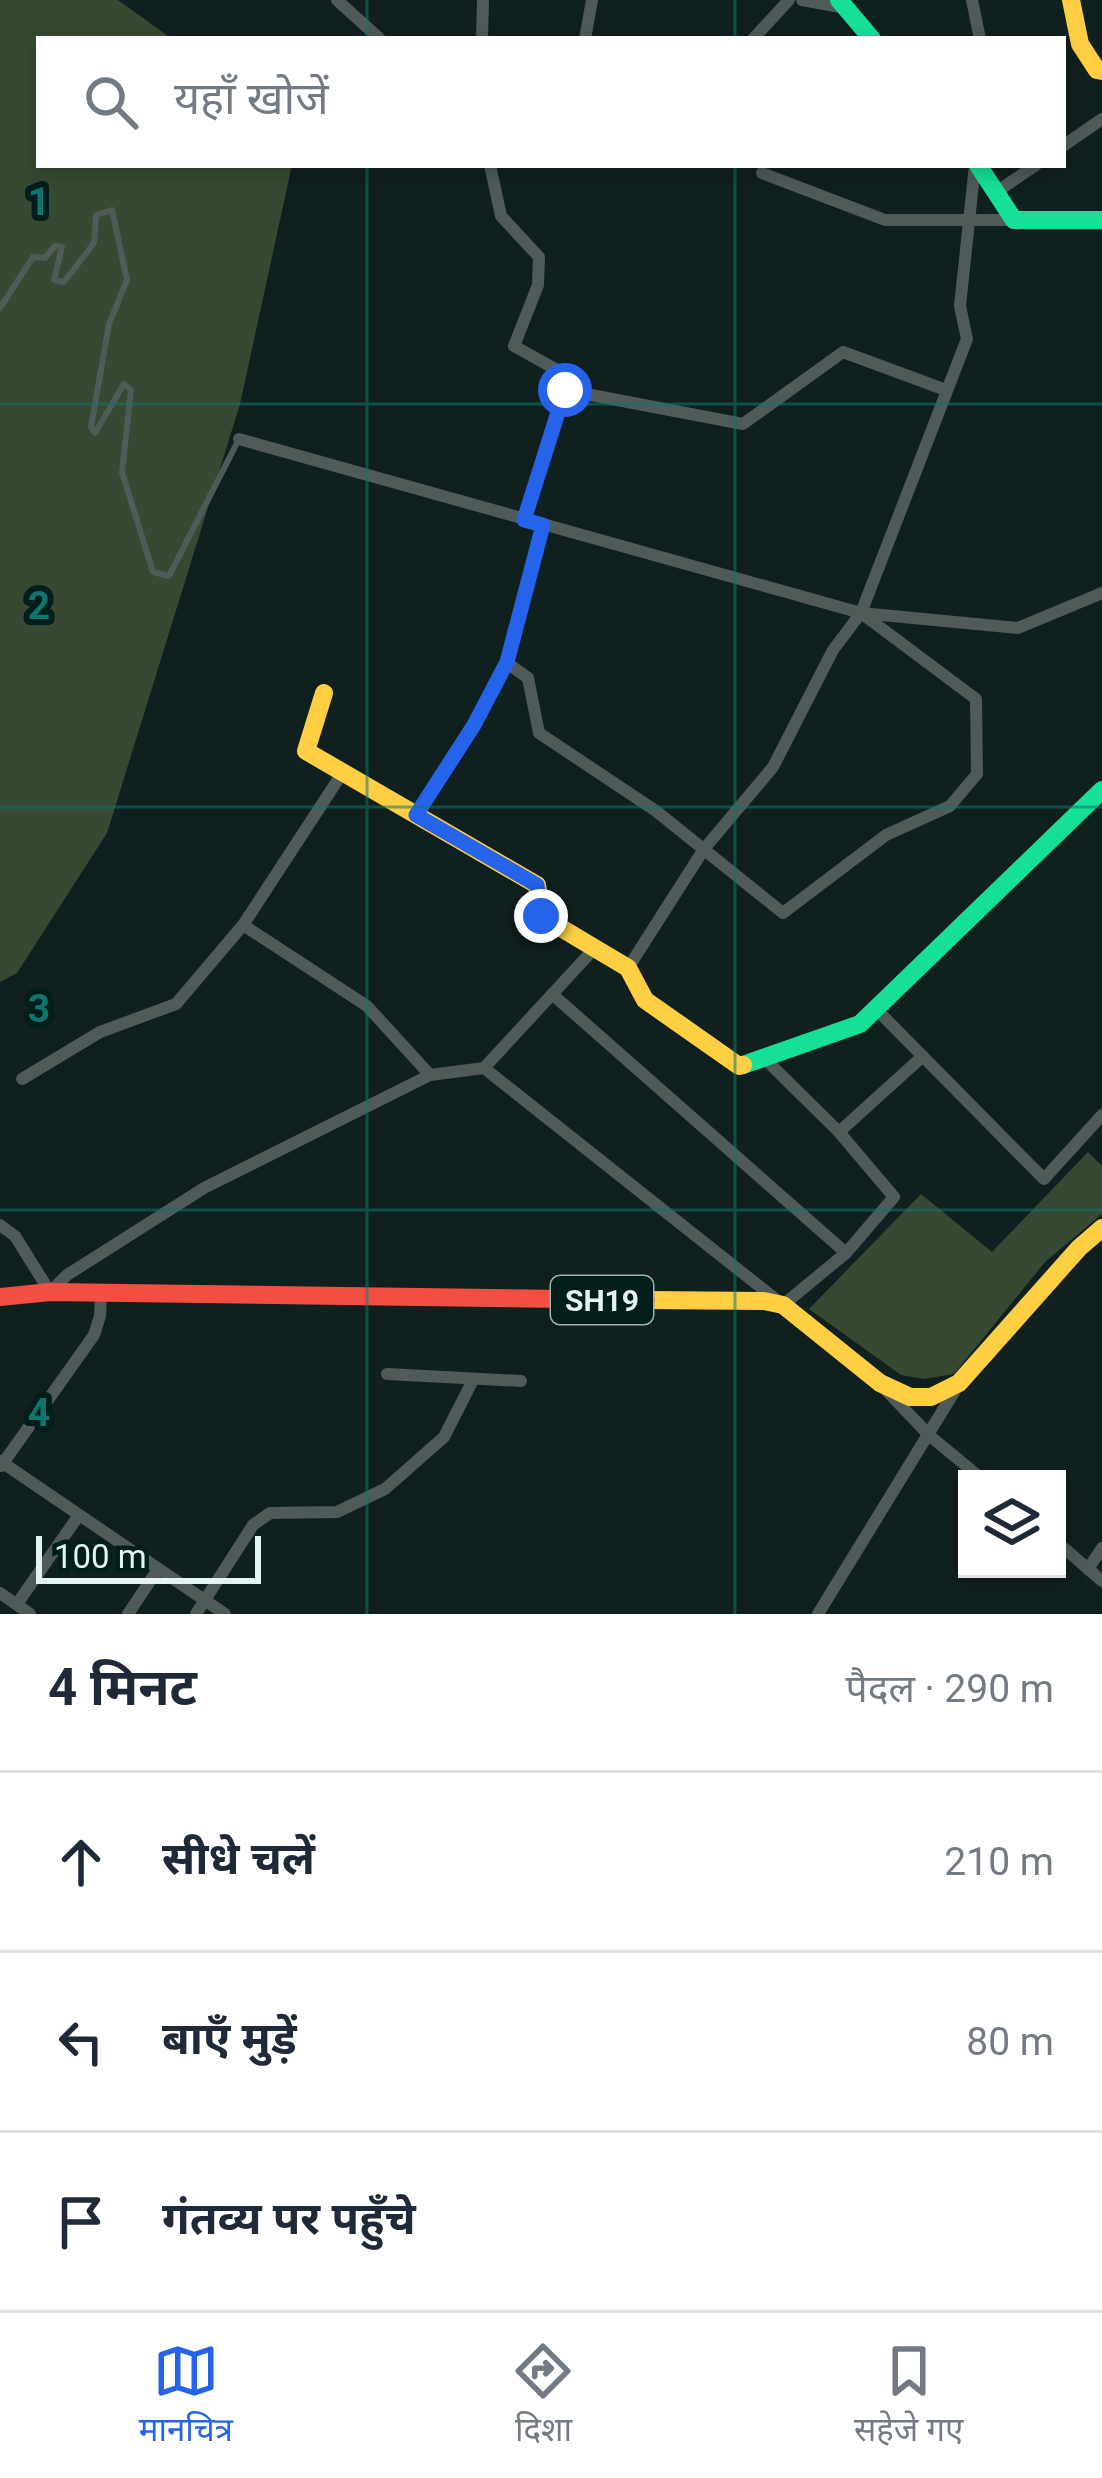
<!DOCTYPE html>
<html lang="hi">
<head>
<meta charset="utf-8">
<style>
  :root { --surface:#fff; --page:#f6f6f7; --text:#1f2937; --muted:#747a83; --line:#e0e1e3; --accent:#2563eb }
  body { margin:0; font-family:Roboto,"Noto Sans Devanagari",sans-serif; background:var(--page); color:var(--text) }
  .controls { position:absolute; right:36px; bottom:36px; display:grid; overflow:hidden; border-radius:0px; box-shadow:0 6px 18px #0003 }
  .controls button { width:108px; height:108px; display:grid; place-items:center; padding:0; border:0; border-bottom:3px solid var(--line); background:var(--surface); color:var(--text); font:60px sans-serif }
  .scale { position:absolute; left:36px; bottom:30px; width:225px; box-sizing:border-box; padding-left:12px; border:6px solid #e2f3f1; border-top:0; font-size:33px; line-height:42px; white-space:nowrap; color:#e2f3f1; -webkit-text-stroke:9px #011e1b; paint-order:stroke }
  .stop { position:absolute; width:36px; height:36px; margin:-27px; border:9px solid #2563eb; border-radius:50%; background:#fff }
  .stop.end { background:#2563eb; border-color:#fff; box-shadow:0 3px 12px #0008 }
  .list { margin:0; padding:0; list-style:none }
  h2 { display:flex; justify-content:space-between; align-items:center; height:156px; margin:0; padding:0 48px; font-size:51px }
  h2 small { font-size:39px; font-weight:400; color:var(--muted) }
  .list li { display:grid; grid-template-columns:78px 1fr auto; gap:36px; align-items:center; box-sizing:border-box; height:180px; padding:0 48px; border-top:3px solid var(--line) }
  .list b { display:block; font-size:45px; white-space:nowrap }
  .list em { font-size:39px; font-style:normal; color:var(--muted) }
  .icon { flex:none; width:66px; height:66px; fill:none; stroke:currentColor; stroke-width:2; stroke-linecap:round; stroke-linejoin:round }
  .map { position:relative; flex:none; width:1102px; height:1614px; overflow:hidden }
  .search { position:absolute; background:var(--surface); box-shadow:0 6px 18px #0003; left:36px; right:36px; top:36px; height:132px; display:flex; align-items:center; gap:30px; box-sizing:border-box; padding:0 42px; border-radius:0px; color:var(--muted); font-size:45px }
  .sheet { height:696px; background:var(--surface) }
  nav { display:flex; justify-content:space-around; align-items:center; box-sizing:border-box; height:168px; border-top:3px solid var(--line); background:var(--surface); font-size:33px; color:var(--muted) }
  nav a { display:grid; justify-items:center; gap:6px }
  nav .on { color:var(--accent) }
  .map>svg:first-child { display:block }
  .green { fill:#374932 }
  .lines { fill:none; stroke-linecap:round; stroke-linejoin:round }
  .lane { stroke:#4f5a59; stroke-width:6 }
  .street { stroke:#4f5a59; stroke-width:12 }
  .fast { stroke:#16e098; stroke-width:18 }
  .slow { stroke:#ffcf43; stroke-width:18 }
  .jam { stroke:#f24e42; stroke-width:18 }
  .route { stroke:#2563eb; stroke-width:15 }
  .grid { fill:none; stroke:#0f766e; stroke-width:3; stroke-opacity:0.55 }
  .labels { text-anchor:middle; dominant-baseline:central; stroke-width:12; stroke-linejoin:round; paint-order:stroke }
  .shield { fill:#011e1b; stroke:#9eb3b1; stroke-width:3 }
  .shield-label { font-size:30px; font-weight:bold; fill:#e2f3f1 }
  .grid-label { font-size:39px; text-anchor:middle; font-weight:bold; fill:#0f766e; stroke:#011e1b; stroke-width:12; stroke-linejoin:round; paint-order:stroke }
</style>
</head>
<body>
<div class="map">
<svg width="1102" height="1614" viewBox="0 0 1102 1614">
  <rect width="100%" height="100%" fill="#10201f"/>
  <g class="green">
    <polygon points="0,0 118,0 172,39 39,39 39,165 292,165 240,404 107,833 17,973 0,982"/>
    <polygon points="1088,1152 1102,1166 1102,1214 1045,1262 954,1374 924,1379 901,1375 809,1309 921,1194 992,1252"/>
  </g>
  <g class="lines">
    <polyline class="lane" points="0,308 33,257 45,258 55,246 62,247 54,280 64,282 94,243 96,215 112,210 127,280 109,324 91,427 95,433 124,384 131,390 122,472 153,572 169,576 239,439"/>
    <g class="street">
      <polyline points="337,0 380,39"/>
      <polyline points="802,0 846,8"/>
      <polyline points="972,0 980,39"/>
      <polyline points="482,39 483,0"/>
      <polyline points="585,39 592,0"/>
      <polyline points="753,39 789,0"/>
      <polyline points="1063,146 1102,119"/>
      <polyline points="490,165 501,216 539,257 538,285 514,346 566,375 565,390 524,520"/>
      <polyline points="762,173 885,220 1014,220"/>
      <polyline points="996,192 1036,165"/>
      <polyline points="565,390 743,424 843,352 946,390"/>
      <polyline points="239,439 861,613 1018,628 1102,593"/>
      <polyline points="543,525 507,663 528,678 539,733 656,811 783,913 886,835 950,806 977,774 976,699 861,613"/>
      <polyline points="416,815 474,726 507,663"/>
      <polyline points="243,925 367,1006 430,1075"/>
      <polyline points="628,968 704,849 773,767 833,650 861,613 967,339 960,306 975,165"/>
      <polyline points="552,994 846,1253"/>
      <polyline points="876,1009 1044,1179 1102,1115"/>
      <polyline points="484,1068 783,1305 846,1253 894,1197 839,1132 764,1058"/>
      <polyline points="22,1079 100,1032 176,1004 243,925 343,772"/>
      <polyline points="839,1132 923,1056"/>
      <polyline points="0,1225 15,1236 50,1292 67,1275 204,1188 430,1075 484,1068 593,950"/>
      <polyline points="387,1374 521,1381"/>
      <polyline points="885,1389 930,1436 982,1479"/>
      <polyline points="0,1461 225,1614"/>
      <polyline points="1,1466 94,1335 100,1316 101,1294"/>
      <polyline points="1057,1542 1102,1581"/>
      <polyline points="1088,1569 1102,1548"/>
      <polyline points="0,1593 30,1614"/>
      <polyline points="17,1604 79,1515"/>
      <polyline points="128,1614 158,1569"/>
      <polyline points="196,1614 253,1525 270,1513 337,1512 385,1489 444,1437 473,1380"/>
      <polyline points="818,1614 959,1384"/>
    </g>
    <g class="fast">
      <polyline points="839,0 872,39"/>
      <polyline points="978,165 1014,220 1102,220"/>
      <polyline points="743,1065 860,1024 1102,790"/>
    </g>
    <g class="slow">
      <polyline points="1071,0 1080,44 1097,70 1102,71"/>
      <polyline points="324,693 306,751 537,885 541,916 628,968 645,1000 739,1066 743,1065"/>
      <polyline points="646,1300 764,1301 783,1305 880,1383 910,1397 931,1397 959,1383 1079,1248 1102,1228"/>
    </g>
    <polyline class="jam" points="0,1297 50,1292 646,1300"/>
  </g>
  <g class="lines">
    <polyline class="route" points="541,916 537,885 416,815 474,725 507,662 543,525 524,520 565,390"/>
  </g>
  <path class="grid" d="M367 0V39M735 0V39M367 165V1614M735 165V1614M0 404H1102M0 807H1102M0 1210H1102"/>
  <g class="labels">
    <rect class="shield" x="551" y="1276" width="102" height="48" rx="9"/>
    <g class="shield-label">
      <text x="602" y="1300">SH19</text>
    </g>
  </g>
  <g class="grid-label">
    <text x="39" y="215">1</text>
    <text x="39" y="619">2</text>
    <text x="39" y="1022">3</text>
    <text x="39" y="1426">4</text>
  </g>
</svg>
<div class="controls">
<button><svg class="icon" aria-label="layers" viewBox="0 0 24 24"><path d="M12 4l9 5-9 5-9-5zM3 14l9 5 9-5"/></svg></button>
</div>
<div class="scale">100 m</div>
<div class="stop" style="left:565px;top:390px"></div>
<div class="stop end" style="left:541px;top:916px"></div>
<div class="search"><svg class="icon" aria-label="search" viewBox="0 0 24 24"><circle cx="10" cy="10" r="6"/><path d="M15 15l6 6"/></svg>यहाँ खोजें</div>
</div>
<section class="sheet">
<h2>4 मिनट<small>पैदल · 290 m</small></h2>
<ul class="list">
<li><svg class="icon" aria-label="ahead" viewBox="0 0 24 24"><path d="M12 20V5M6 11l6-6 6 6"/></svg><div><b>सीधे चलें</b></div><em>210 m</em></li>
<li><svg class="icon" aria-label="left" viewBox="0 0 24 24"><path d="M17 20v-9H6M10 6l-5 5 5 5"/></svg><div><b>बाएँ मुड़ें</b></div><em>80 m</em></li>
<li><svg class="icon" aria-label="arrive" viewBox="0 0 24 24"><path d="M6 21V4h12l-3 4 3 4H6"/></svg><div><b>गंतव्य पर पहुँचे</b></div></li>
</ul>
</section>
<nav>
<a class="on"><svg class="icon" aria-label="map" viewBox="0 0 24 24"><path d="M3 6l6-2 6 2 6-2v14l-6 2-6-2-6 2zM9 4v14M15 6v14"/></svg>मानचित्र</a>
<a><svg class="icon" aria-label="directions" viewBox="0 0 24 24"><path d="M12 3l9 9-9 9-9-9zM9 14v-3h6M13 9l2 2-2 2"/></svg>दिशा</a>
<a><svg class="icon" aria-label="saved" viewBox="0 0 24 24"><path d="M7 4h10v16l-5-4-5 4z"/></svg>सहेजे गए</a>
</nav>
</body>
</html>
